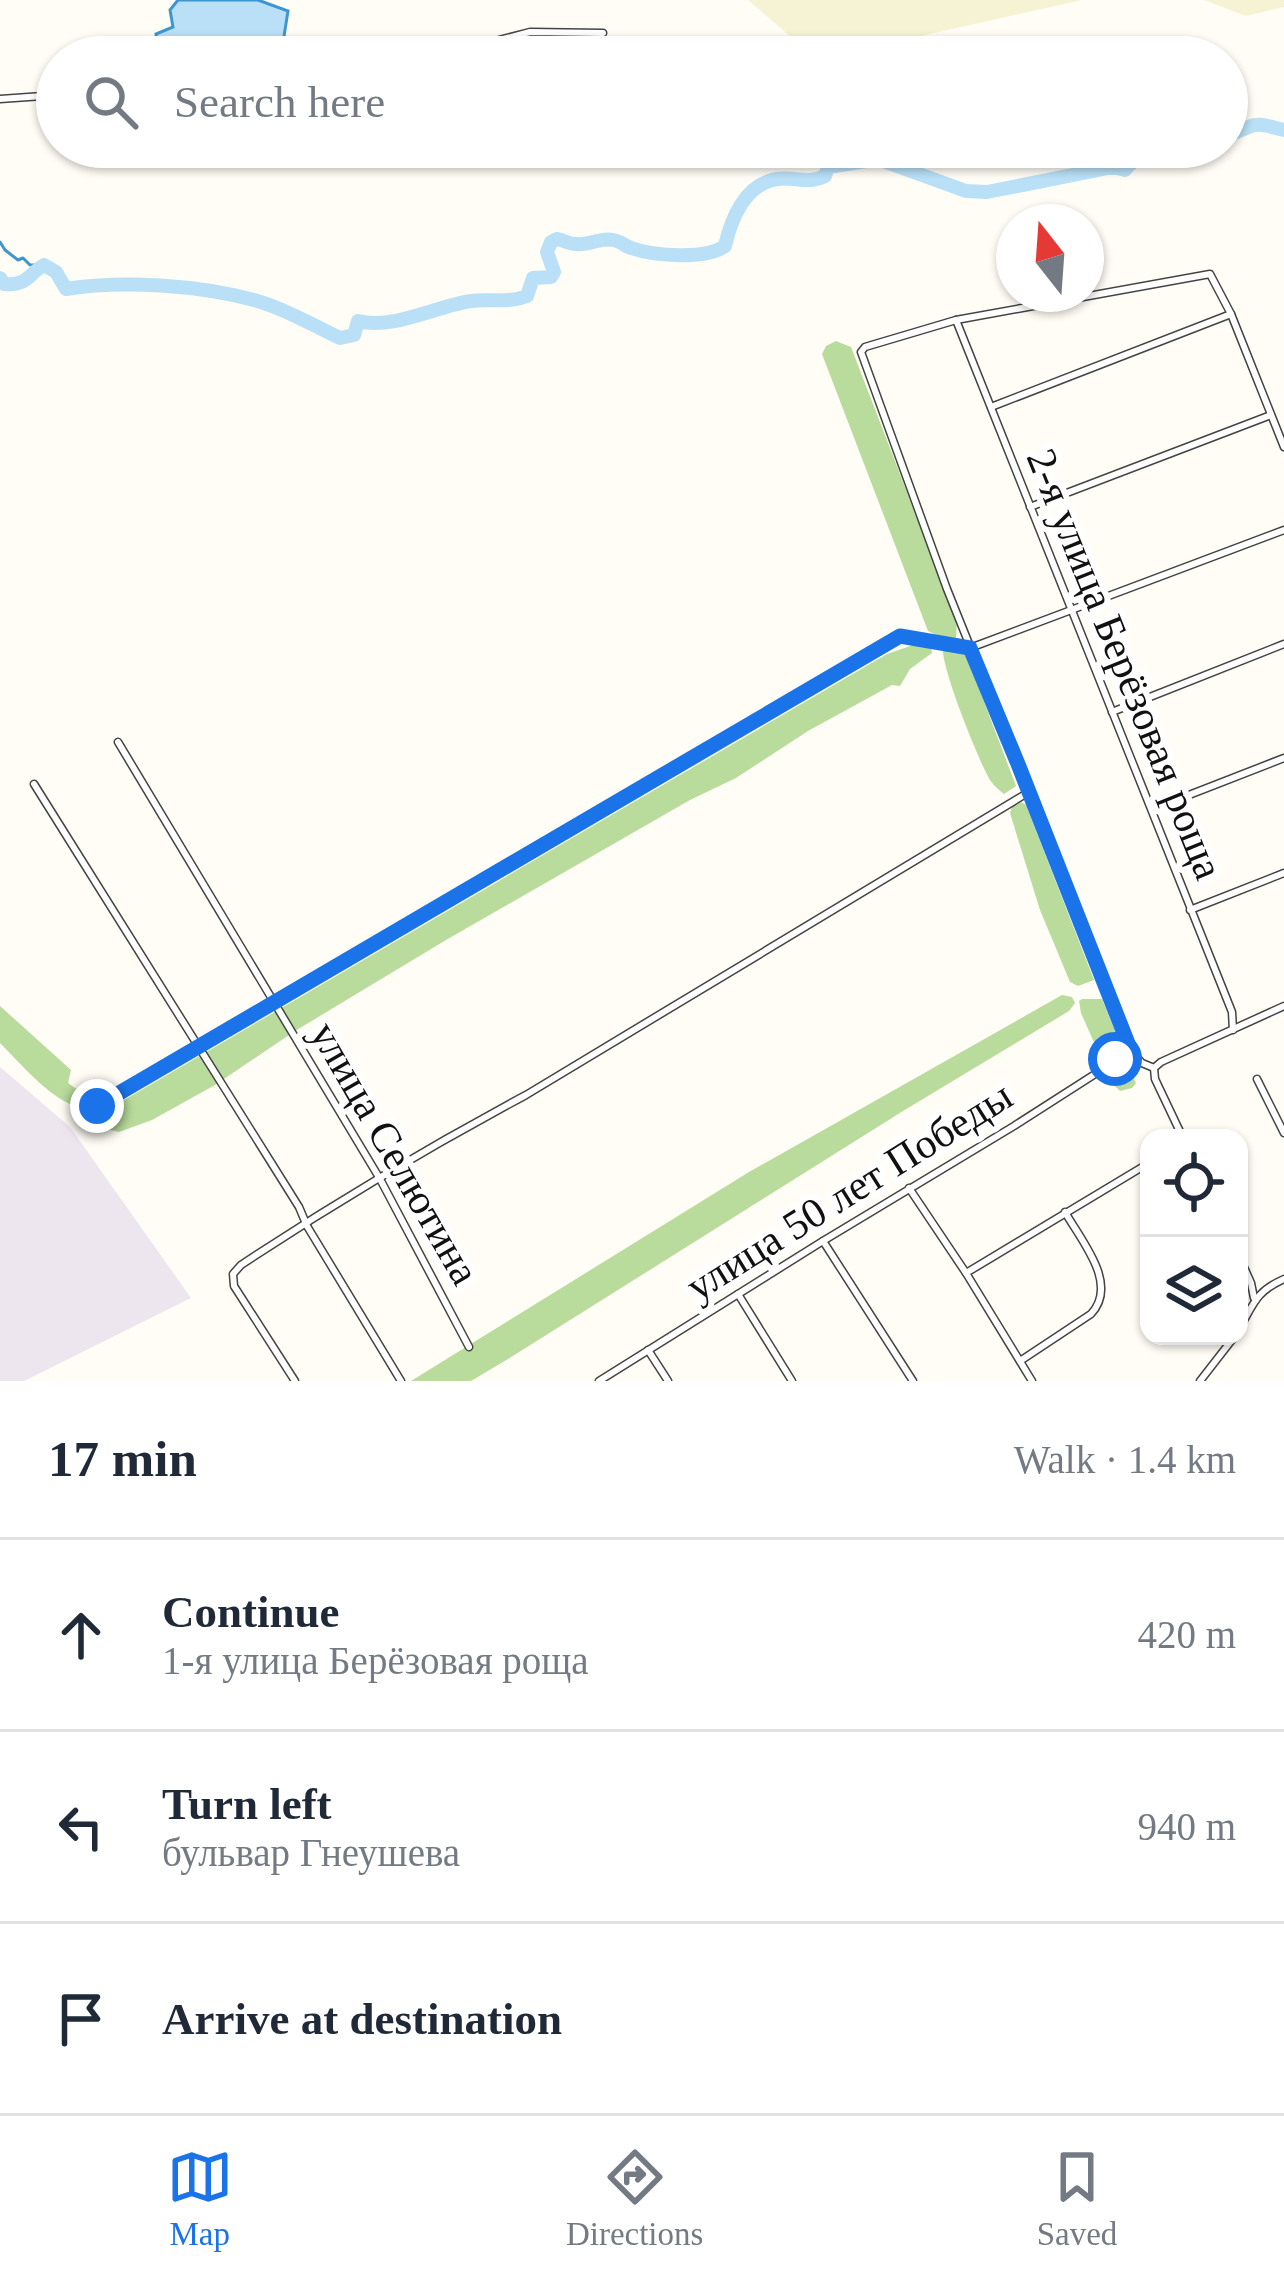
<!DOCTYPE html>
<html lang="en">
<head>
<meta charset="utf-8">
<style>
  :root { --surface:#fff; --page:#f6f6f7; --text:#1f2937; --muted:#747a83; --line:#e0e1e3; --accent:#1a73e8 }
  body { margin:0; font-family:"Times New Roman",serif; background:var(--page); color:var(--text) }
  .controls { position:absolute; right:36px; bottom:36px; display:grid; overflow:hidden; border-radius:24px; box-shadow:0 3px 9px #0004 }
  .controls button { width:108px; height:108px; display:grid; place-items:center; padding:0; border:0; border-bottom:3px solid var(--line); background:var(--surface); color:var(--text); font:60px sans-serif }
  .compass { position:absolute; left:996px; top:204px; width:108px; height:108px; border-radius:50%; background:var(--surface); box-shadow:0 3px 9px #0004; rotate:343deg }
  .stop { position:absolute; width:36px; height:36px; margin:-27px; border:9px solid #1a73e8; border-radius:50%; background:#fff }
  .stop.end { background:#1a73e8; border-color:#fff; box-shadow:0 3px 12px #0008 }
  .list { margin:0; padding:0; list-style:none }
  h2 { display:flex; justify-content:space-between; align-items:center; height:156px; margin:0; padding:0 48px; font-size:51px }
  h2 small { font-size:39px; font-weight:400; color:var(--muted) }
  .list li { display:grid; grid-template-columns:78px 1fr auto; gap:36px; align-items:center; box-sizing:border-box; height:192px; padding:0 48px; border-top:3px solid var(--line) }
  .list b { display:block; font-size:45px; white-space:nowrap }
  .list p { margin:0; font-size:39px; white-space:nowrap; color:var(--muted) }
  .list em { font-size:39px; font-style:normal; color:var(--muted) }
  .icon { flex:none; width:66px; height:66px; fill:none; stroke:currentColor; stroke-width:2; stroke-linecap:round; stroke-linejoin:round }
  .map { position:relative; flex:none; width:1284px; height:1381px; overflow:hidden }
  .search { position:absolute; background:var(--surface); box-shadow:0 3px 9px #0004; left:36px; right:36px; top:36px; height:132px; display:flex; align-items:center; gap:30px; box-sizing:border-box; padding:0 42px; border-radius:66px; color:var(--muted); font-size:45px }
  .sheet { height:732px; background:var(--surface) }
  nav { display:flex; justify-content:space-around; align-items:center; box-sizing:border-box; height:168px; border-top:3px solid var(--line); background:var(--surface); font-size:33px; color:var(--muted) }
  nav a { display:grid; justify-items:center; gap:6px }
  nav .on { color:var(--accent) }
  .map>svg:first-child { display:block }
  .industrial { fill:#eee6ef }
  .farmland { fill:#f6f3d4 }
  .forest { fill:#b9dc9c }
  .water { fill:#b9e0f7; stroke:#3f96cf; stroke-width:3 }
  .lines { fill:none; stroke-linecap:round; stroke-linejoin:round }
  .stream { stroke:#3f96cf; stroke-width:3 }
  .river { stroke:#b9e0f7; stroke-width:14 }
  .minor-casing { stroke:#444; stroke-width:9 }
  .minor { stroke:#fff; stroke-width:6 }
  .route { stroke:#1a73e8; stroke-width:15 }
  .labels { text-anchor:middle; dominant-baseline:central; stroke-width:12; stroke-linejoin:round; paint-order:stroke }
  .street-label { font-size:42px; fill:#111; stroke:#fff }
</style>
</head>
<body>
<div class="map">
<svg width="1284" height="1381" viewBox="0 0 1284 1381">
  <rect width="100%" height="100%" fill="#fffdf5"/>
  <polygon class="industrial" points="0,1067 70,1127 191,1298 24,1381 0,1381"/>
  <g class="farmland">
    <polygon points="748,0 1082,0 827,57 814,57"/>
    <polygon points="1204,0 1284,0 1284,7 1246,16"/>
  </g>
  <g class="forest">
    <polygon points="836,341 851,347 957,622 956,638 945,639 928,631 822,354 826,346"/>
    <polygon points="930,643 932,653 910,669 900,686 892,685 808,731 736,778 690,800 446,940 295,1031 215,1085 152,1120 119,1132 102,1128 90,1120 887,654 916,644"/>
    <path d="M951 646 964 649 1016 786 1004 794C999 790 994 786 990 780 978 760 942 669 943 650Z"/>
    <polygon points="1021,802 1026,805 1094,980 1078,986 1070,982 1040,910 1010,813 1012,807"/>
    <polygon points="1062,995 1072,997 1075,1003 1069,1011 903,1111 508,1359 471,1381 411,1381 749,1172"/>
    <polygon points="1082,999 1102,999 1136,1083 1132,1088 1120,1091 1112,1083 1081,1013 1079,1001"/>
    <path d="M0 1006 71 1070 68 1083 82 1093 92 1105 88 1111C52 1102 26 1069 0 1043Z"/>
  </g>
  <path class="water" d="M178 0H258L288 11 284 36 289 40 288 48C258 61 235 49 204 49L200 57H157L156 34 173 27 170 10Z"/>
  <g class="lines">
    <polyline class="stream" points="0,242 5,250 18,260 23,258 30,265 44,265"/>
    <g class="river">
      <path d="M1227 135C1237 133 1241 130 1251 126 1260 122 1274 128 1284 130"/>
      <path d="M0 278 4 284C28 286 28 274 44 265L56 272 66 289C122 280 198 285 254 300 283 308 313 325 340 338L354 335 358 321C394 330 436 306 471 301 490 298 507 304 527 296L533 278 551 277 554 272 547 252 551 242 557 239C563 240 569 244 576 244 589 246 600 237 613 240 626 243 618 243 631 248 654 256 706 260 725 246 731 219 745 184 777 179 795 176 807 185 825 176L828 167 866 161 872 157 966 191 987 192 1113 167 1125 170C1137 153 1161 152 1181 147"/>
    </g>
    <defs>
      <g id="minor">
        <polyline points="434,57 530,32 603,33"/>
        <polyline points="0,99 57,95"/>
        <polyline points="956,320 1232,1012 1233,1030"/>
        <polyline points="991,407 1231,314"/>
        <polyline points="1030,507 1271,415"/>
        <polyline points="1112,712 1284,644"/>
        <polyline points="118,742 380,1179 469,1347"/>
        <polyline points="34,784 299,1207 307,1226 401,1381"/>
        <polyline points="1153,809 1284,758"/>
        <polyline points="1190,910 1284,873"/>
        <polyline points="1154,1068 1142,1063 1131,1051 1116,1018 1077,913 947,589 861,352 865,347 956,320 1210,274 1231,314 1284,447"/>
        <polyline points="1154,1068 1161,1062 1284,1006"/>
        <polyline points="1154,1068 1155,1079 1183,1138"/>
        <polyline points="1257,1079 1284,1133"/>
        <polyline points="97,1106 900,636 970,648 1284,530"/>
        <polyline points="909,1188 966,1273 1032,1381"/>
        <polyline points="823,1241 913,1381"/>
        <polyline points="1239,1256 1251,1283 1254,1298"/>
        <polyline points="966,1273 1149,1163"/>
        <polyline points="738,1294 792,1381"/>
        <path d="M1239 1329C1254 1304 1255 1292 1284 1279"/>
        <polyline points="648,1350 668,1381"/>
        <path d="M1020 1361 1091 1314C1119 1284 1082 1242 1065 1212"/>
        <path d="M295 1381 234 1286 233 1274 241 1265C333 1204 429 1147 526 1095L1029 792"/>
        <polyline points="599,1381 823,1241 1014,1126 1131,1051"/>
        <polyline points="1200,1381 1235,1336"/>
      </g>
    </defs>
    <use href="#minor" class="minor-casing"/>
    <use href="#minor" class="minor"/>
  </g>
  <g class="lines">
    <polyline class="route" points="97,1106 900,636 970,648 1018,764 1131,1051 1115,1059"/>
  </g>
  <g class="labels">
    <g class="street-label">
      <text transform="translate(1125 664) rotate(68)">2-я улица Берёзовая роща</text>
      <text transform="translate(395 1153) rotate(60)">улица Селютина</text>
      <text transform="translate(849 1191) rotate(-32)">улица 50 лет Победы</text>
    </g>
  </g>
</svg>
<div class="controls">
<button><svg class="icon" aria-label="locate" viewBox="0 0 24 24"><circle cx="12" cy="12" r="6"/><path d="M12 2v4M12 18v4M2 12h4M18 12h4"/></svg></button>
<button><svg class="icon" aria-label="layers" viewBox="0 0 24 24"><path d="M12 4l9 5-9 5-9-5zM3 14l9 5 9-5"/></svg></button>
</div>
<svg class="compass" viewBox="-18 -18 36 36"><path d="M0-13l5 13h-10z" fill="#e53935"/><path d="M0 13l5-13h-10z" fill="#747a83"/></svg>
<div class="stop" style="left:1115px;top:1059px"></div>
<div class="stop end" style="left:97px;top:1106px"></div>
<div class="search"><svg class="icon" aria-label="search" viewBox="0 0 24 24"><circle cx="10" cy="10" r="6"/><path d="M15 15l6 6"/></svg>Search here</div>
</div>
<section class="sheet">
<h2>17 min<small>Walk · 1.4 km</small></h2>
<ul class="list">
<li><svg class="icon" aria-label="ahead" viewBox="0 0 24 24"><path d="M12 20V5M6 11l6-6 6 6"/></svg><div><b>Continue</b><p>1-я улица Берёзовая роща</p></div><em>420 m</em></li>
<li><svg class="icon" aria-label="left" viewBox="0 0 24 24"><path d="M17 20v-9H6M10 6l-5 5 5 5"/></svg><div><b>Turn left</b><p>бульвар Гнеушева</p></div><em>940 m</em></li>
<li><svg class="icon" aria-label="arrive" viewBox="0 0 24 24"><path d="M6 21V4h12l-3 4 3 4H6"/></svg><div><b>Arrive at destination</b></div></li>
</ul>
</section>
<nav>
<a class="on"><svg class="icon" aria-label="map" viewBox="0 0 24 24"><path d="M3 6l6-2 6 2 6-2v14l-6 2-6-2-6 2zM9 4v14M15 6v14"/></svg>Map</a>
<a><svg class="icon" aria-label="directions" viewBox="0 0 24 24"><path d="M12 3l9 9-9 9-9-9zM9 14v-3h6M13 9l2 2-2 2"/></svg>Directions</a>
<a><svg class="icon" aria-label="saved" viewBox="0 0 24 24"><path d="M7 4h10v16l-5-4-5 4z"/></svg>Saved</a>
</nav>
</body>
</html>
